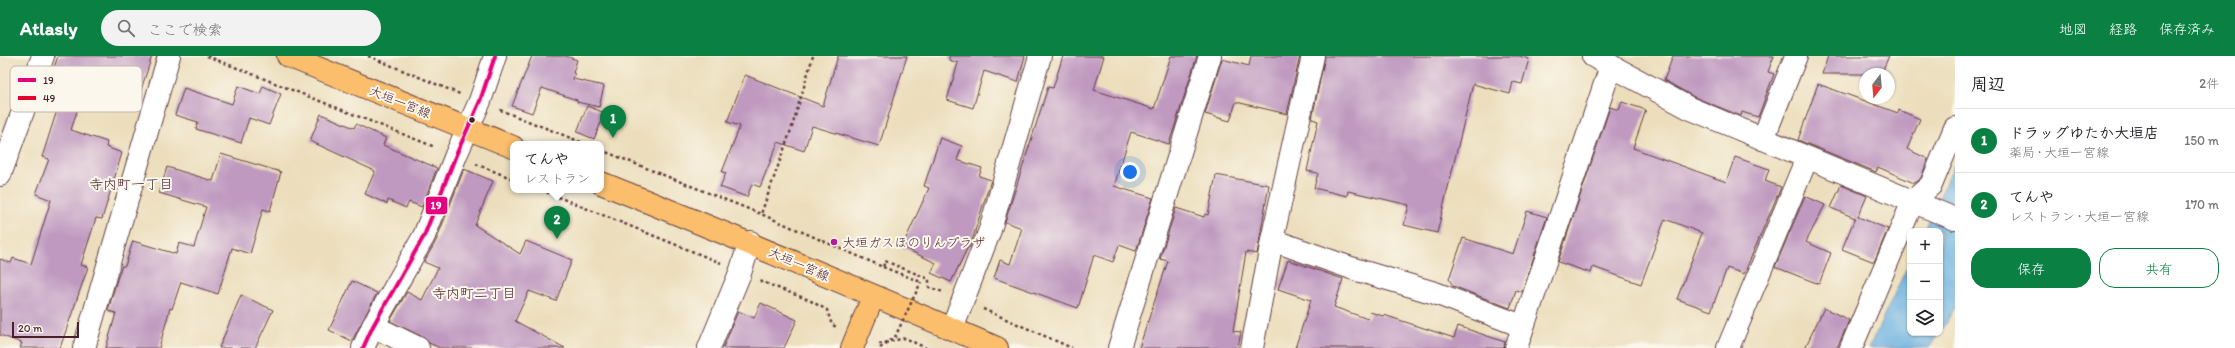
<!DOCTYPE html>
<html lang="ja">
<head>
<meta charset="utf-8">
<style>
  :root { --surface:#fff; --page:#f2f2f2; --text:#202124; --muted:#757577; --line:#e0e0e0; --accent:#0b8043 }
  body { margin:0; font-family:Itim,"Klee One",sans-serif; background:var(--page); color:var(--text) }
  .controls { position:absolute; right:12px; bottom:12px; display:grid; overflow:hidden; border-radius:8px; box-shadow:0 1px 3px #0004 }
  .controls button { width:36px; height:36px; display:grid; place-items:center; padding:0; border:0; border-bottom:1px solid var(--line); background:var(--surface); color:var(--text); font:20px sans-serif }
  .compass { position:absolute; left:1859px; top:12px; width:36px; height:36px; border-radius:50%; background:var(--surface); box-shadow:0 1px 3px #0004; rotate:196deg }
  .scale { position:absolute; left:12px; bottom:10px; width:67px; box-sizing:border-box; padding-left:4px; border:2px solid #4a1f2b; border-top:0; font-size:11px; line-height:14px; white-space:nowrap; color:#4a1f2b; -webkit-text-stroke:3px #fbf7ec; paint-order:stroke }
  .you { position:absolute; left:1130px; top:116px; width:14px; height:14px; margin:-10px; border:3px solid #fff; border-radius:50%; background:#1a73e8; box-shadow:0 0 0 6px #1a73e833 }
  .badge { display:grid; place-items:center; width:26px; height:26px; border-radius:50%; background:var(--accent); color:#fff; font-size:13px; font-weight:700 }
  .pin { position:absolute; translate:-50% -33px; filter:drop-shadow(0 1px 2px #0008) }
  .pin::after { content:''; position:absolute; top:21px; width:14px; height:12px; background:inherit; clip-path:polygon(0 0,100% 0,50% 100%) }
  .popup { position:absolute; left:510px; top:85px; width:94px; height:52px; box-sizing:border-box; display:grid; place-content:center; border-radius:8px; background:var(--surface); filter:drop-shadow(0 1px 3px #0005); font-size:13px; white-space:nowrap; color:var(--muted) }
  .popup b { font-size:15px; color:var(--text) }
  .popup::after { content:''; position:absolute; left:50%; top:100%; margin-left:-8px; border:8px solid transparent; border-top-color:var(--surface) }
  .list { margin:0; padding:0; list-style:none }
  h2 { display:flex; justify-content:space-between; align-items:center; height:52px; margin:0; padding:0 16px; font-size:17px }
  h2 small { font-size:13px; font-weight:400; color:var(--muted) }
  .list li { display:grid; grid-template-columns:26px 1fr auto; gap:12px; align-items:center; box-sizing:border-box; height:64px; padding:0 16px; border-top:1px solid var(--line) }
  .list b { display:block; font-size:15px; white-space:nowrap }
  .list p { margin:0; font-size:13px; white-space:nowrap; color:var(--muted) }
  .list em { font-size:13px; font-style:normal; color:var(--muted) }
  .actions { display:flex; gap:8px; padding:12px 16px }
  .actions a { flex:1; padding:9px 0; border:1px solid var(--accent); border-radius:16px; text-align:center; font-size:14px; color:var(--accent) }
  .actions .main { background:var(--accent); color:#fff }
  .icon { flex:none; width:22px; height:22px; fill:none; stroke:currentColor; stroke-width:2; stroke-linecap:round; stroke-linejoin:round }
  .map { position:relative; flex:none; width:1955px; height:292px; overflow:hidden }
  header { display:flex; align-items:center; gap:24px; box-sizing:border-box; height:56px; padding:0 20px; background:var(--accent); color:#fff }
  header strong { font-size:19px }
  nav { display:flex; gap:22px; margin-inline-start:auto; font-size:14px }
  .search { width:280px; height:36px; background:var(--page); display:flex; align-items:center; gap:10px; box-sizing:border-box; padding:0 14px; border-radius:22px; color:var(--muted); font-size:15px }
  main { display:flex }
  aside { flex:1; background:var(--surface) }
  .map>svg:first-child { display:block }
  .water { fill:#69b0e0; stroke:#5a6886 }
  .building { fill:#bf99c0 }
  .lines { fill:none; stroke-linecap:round; stroke-linejoin:round }
  .minor-casing { stroke:#623c41; stroke-width:24 }
  .major-casing { stroke:#623c41; stroke-width:24 }
  .path { stroke:#623c41; stroke-width:2.5; stroke-dasharray:3 3; stroke-linecap:butt }
  .minor { stroke:#fff; stroke-width:22 }
  .major { stroke:#fabe6d; stroke-width:22 }
  .path-bridge { stroke:#623c41; stroke-width:2.5; stroke-dasharray:3 3; stroke-linecap:butt }
  .bus-1-casing { stroke:#fbf7ec; stroke-width:7 }
  .bus-1 { stroke:#e5007d; stroke-width:4 }
  .bus-dot { fill:#4a1f2b; stroke:#fbf7ec; stroke-width:1.5 }
  .poi-dot { fill:#b5179e; stroke:#fbf7ec; stroke-width:1.5 }
  .labels { text-anchor:middle; dominant-baseline:central; stroke-width:4; stroke-linejoin:round; paint-order:stroke }
  .street-label { font-size:13px; fill:#4a1f2b; stroke:#fbf7ec }
  .poi-label { font-size:13px; fill:#4a1f2b; stroke:#fbf7ec; text-anchor:start }
  .neighbourhood-label { font-size:14px; fill:#4a1f2b; stroke:#fbf7ec }
  .key { fill:#fbf7ec; stroke:#c6b6b2; stroke-width:1 }
  .key-label { font-size:11px; fill:#4a1f2b }
  .line-badge { stroke:#fbf7ec; stroke-width:1.5 }
  .badge-label { font-size:11px; text-anchor:middle; font-weight:bold; fill:#fff }
</style>
</head>
<body>
<header>
<strong>Atlasly</strong>
<div class="search"><svg class="icon" aria-label="search" viewBox="0 0 24 24"><circle cx="10" cy="10" r="6"/><path d="M15 15l6 6"/></svg>ここで検索</div>
<nav><a>地図</a><a>経路</a><a>保存済み</a></nav>
</header>
<main>
<div class="map">
<svg width="1955" height="292" viewBox="0 0 1955 292">
  <rect width="100%" height="100%" fill="#fbf7ec"/>
  <filter id="ink" filterUnits="userSpaceOnUse"><feTurbulence type="fractalNoise" baseFrequency=".025" numOctaves="2"/><feDisplacementMap in="SourceGraphic" scale="8" xChannelSelector="R" yChannelSelector="G"/><feConvolveMatrix kernelMatrix="1 2 1 2 8 2 1 2 1" color-interpolation-filters="sRGB"/></filter>
  <filter id="wash" filterUnits="userSpaceOnUse"><feTurbulence type="fractalNoise" baseFrequency=".012" numOctaves="4" result="noise"/><feDisplacementMap in="SourceGraphic" scale="16" xChannelSelector="R" yChannelSelector="G"/><feGaussianBlur stdDeviation="0.9" result="paint"/><feColorMatrix in="noise" values="0 0 0 0 0 0 0 0 0 0 0 0 0 0 0 0 0 1.4 0 .05"/><feComposite in="paint" operator="in"/></filter>
  <g filter="url(#wash)">
    <rect width="100%" height="100%" fill="#ecdebc"/>
    <g class="water">
      <polygon points="1955,107 1955,252 1940,276 1940,175 1924,175"/>
      <polygon points="1910,205 1910,277 1939,277 1929,292 1869,292"/>
    </g>
    <g id="blocks">
      <g class="building">
        <polygon points="58,0 152,0 137,46 85,30 71,74 107,86 106,91 122,97 102,163 96,162 81,209 88,211 60,292 20,292 22,287 0,279 0,203 11,207 13,202 31,208 51,144 36,138 49,103 42,101 60,45 44,40"/>
        <polygon points="532,0 566,0 577,4 573,17 575,18 573,23 604,30 599,51 577,46 577,44 542,32 532,57 512,50"/>
        <polygon points="838,0 907,0 879,90 812,70 804,95 778,86 760,131 752,128 747,141 720,131 726,117 722,116 740,70 727,66 745,19 823,50"/>
        <polygon points="949,0 1025,0 1018,26 984,15 973,52 947,44 958,7 949,4"/>
        <polygon points="1063,0 1104,0 1094,34 1154,53 1171,0 1197,0 1169,88 1131,76 1114,130 1153,142 1136,195 1119,189 1113,206 1094,199 1078,252 994,222 1000,204 1010,208 1022,172 1005,166 1048,31 1053,32"/>
        <polygon points="1251,0 1300,0 1287,58 1236,46 1230,65 1205,58 1222,3 1249,10"/>
        <polygon points="1325,0 1519,0 1529,3 1522,28 1513,26 1510,38 1473,28 1437,177 1404,169 1409,149 1348,135 1347,140 1314,132 1318,117 1307,115 1318,65 1312,63"/>
        <polygon points="1673,0 1774,0 1768,16 1774,18 1758,61 1742,56 1741,60 1694,41 1664,24"/>
        <polygon points="1828,0 1889,0 1881,18 1822,18"/>
        <polygon points="1818,28 1898,57 1899,54 1920,63 1907,93 1928,103 1921,122 1914,127 1878,111 1876,116 1798,84"/>
        <polygon points="238,30 260,38 263,30 281,38 269,69 249,62 241,87 196,73 198,66 175,59 184,32 232,48"/>
        <polygon points="1622,46 1646,54 1633,92 1726,126 1735,101 1769,113 1765,125 1781,131 1744,218 1727,212 1711,255 1677,243 1702,177 1665,163 1641,228 1593,211 1591,217 1558,206 1610,51 1619,54"/>
        <polygon points="587,50 605,57 594,83 577,76"/>
        <polygon points="321,58 354,72 356,68 386,82 383,89 437,112 422,151 409,146 406,152 388,144 387,148 365,138 375,115 310,85"/>
        <polygon points="940,82 962,90 957,104 982,112 979,120 991,124 970,191 968,191 951,226 931,217 936,207 902,191 929,132 924,130"/>
        <polygon points="221,98 281,116 270,155 263,153 250,198 232,192 218,238 181,226 172,253 170,252 159,292 106,292 116,257 108,255 118,220 122,210 125,210 133,185 176,198 179,187 194,191 206,151 159,137 167,111 213,125"/>
        <polygon points="464,113 493,125 475,169 520,198 526,185 572,204 556,245 529,235 515,265 565,292 440,292 429,287 423,281 390,265 407,236 422,244 438,212 424,206 436,185"/>
        <polygon points="1216,119 1269,129 1257,198 1246,196 1233,275 1241,276 1238,292 1139,292 1168,205 1160,203 1176,152 1204,161 1205,158 1208,159"/>
        <polygon points="1841,129 1867,140 1858,161 1888,173 1874,206 1842,193 1855,162 1831,152"/>
        <polygon points="1805,140 1825,149 1806,186 1831,197 1819,228 1775,211"/>
        <polygon points="1527,155 1547,161 1522,236 1516,234 1510,252 1453,230 1449,223 1463,182 1513,198"/>
        <polygon points="1288,204 1343,223 1334,251 1368,263 1370,256 1383,260 1384,259 1454,282 1458,270 1505,286 1504,292 1295,292 1311,244 1278,233"/>
        <polygon points="352,225 377,237 352,285 329,274"/>
        <polygon points="241,239 273,254 255,292 219,292"/>
        <polygon points="761,247 797,264 784,292 723,292 738,255 754,262"/>
        <polygon points="1824,252 1849,264 1843,279 1837,292 1805,292"/>
      </g>
    </g>
  </g>
  <g filter="url(#ink)">
    <use href="#blocks" fill-opacity="0" stroke="#623c41" stroke-width="1"/>
    <g class="lines">
      <defs>
        <g id="minor">
          <polyline points="1593,0 1689,52 1955,163"/>
          <polyline points="1763,83 1796,0"/>
          <polyline points="0,119 43,0"/>
          <polyline points="1272,184 1354,213 1435,237 1522,270"/>
          <polyline points="373,270 418,292"/>
          <polyline points="952,273 990,174 1040,0"/>
          <polyline points="84,292 169,0"/>
          <polyline points="363,292 373,270 424,180 456,99 480,45 495,0"/>
          <polyline points="709,292 740,217 750,186"/>
          <polyline points="1119,292 1210,0"/>
          <polyline points="1252,292 1272,184 1313,0"/>
          <polyline points="1516,292 1611,10"/>
          <polyline points="1728,292 1807,102"/>
          <polyline points="1851,292 1913,145 1931,129 1955,72"/>
        </g>
        <g id="major">
          <polyline points="288,0 513,91"/>
          <path d="M601 127C734 180 865 236 997 292"/>
          <polyline points="852,292 873,241"/>
        </g>
      </defs>
      <use href="#minor" class="minor-casing"/>
      <use href="#major" class="major-casing"/>
      <g class="path">
        <polyline points="207,0 435,91"/>
        <polyline points="368,0 460,38"/>
        <polyline points="813,0 792,71 761,158 883,211 885,205 929,223 929,231 943,236"/>
        <polyline points="500,54 586,88"/>
        <polyline points="601,94 761,158"/>
        <polyline points="476,108 513,123"/>
        <polyline points="541,134 721,207"/>
        <polyline points="883,211 921,226"/>
        <polyline points="760,225 809,244 827,254 832,269 837,271"/>
        <polyline points="983,253 1072,292"/>
        <polyline points="879,288 905,282 926,292"/>
      </g>
      <use href="#minor" class="minor"/>
      <use href="#major" class="major"/>
      <polyline class="path-bridge" points="880,292 895,281 921,226"/>
      <defs>
        <polyline id="bus-1" points="363,292 373,270 424,180 456,99 480,45 495,0"/>
      </defs>
      <use href="#bus-1" class="bus-1-casing"/>
      <use href="#bus-1" class="bus-1"/>
    </g>
  </g>
  <circle class="bus-dot" cx="472" cy="64" r="3.5"/>
  <circle class="poi-dot" cx="834" cy="186" r="4"/>
  <g class="labels">
    <g class="street-label">
      <text transform="translate(400 46) rotate(22)">大垣一宮線</text>
      <text transform="translate(799 208) rotate(24)">大垣一宮線</text>
    </g>
    <g class="poi-label">
      <text x="842" y="186">大垣ガスほのりんプラザ</text>
    </g>
    <g class="neighbourhood-label">
      <text x="131" y="128">寺内町一丁目</text>
      <text x="474" y="237">寺内町二丁目</text>
    </g>
  </g>
  <rect x="10" y="10" width="132" height="46" rx="6" class="key"/>
  <rect x="18" y="22" width="18" height="4" fill="#e5007d"/>
  <rect x="18" y="40" width="18" height="4" fill="#e4002b"/>
  <g class="key-label">
    <text x="43" y="28">19</text>
    <text x="43" y="46">49</text>
  </g>
  <rect class="line-badge" x="425" y="140" width="23" height="19" rx="4" fill="#e5007d"/>
  <g class="badge-label">
    <text x="436" y="153">19</text>
  </g>
</svg>
<div class="controls">
<button>+</button>
<button>−</button>
<button><svg class="icon" aria-label="layers" viewBox="0 0 24 24"><path d="M12 4l9 5-9 5-9-5zM3 14l9 5 9-5"/></svg></button>
</div>
<svg class="compass" viewBox="-18 -18 36 36"><path d="M0-13l5 13h-10z" fill="#e53935"/><path d="M0 13l5-13h-10z" fill="#757577"/></svg>
<div class="scale">20 m</div>
<div class="you"></div>
<div class="pin badge" style="left:613px;top:82px">1</div>
<div class="pin badge" style="left:557px;top:183px">2</div>
<div class="popup"><b>てんや</b>レストラン</div>
</div>
<aside>
<h2>周辺<small>2件</small></h2>
<ul class="list">
<li><span class="badge">1</span><div><b>ドラッグゆたか大垣店</b><p>薬局 · 大垣一宮線</p></div><em>150 m</em></li>
<li><span class="badge">2</span><div><b>てんや</b><p>レストラン · 大垣一宮線</p></div><em>170 m</em></li>
</ul>
<div class="actions"><a class="main">保存</a><a>共有</a></div>
</aside>
</main>
</body>
</html>
